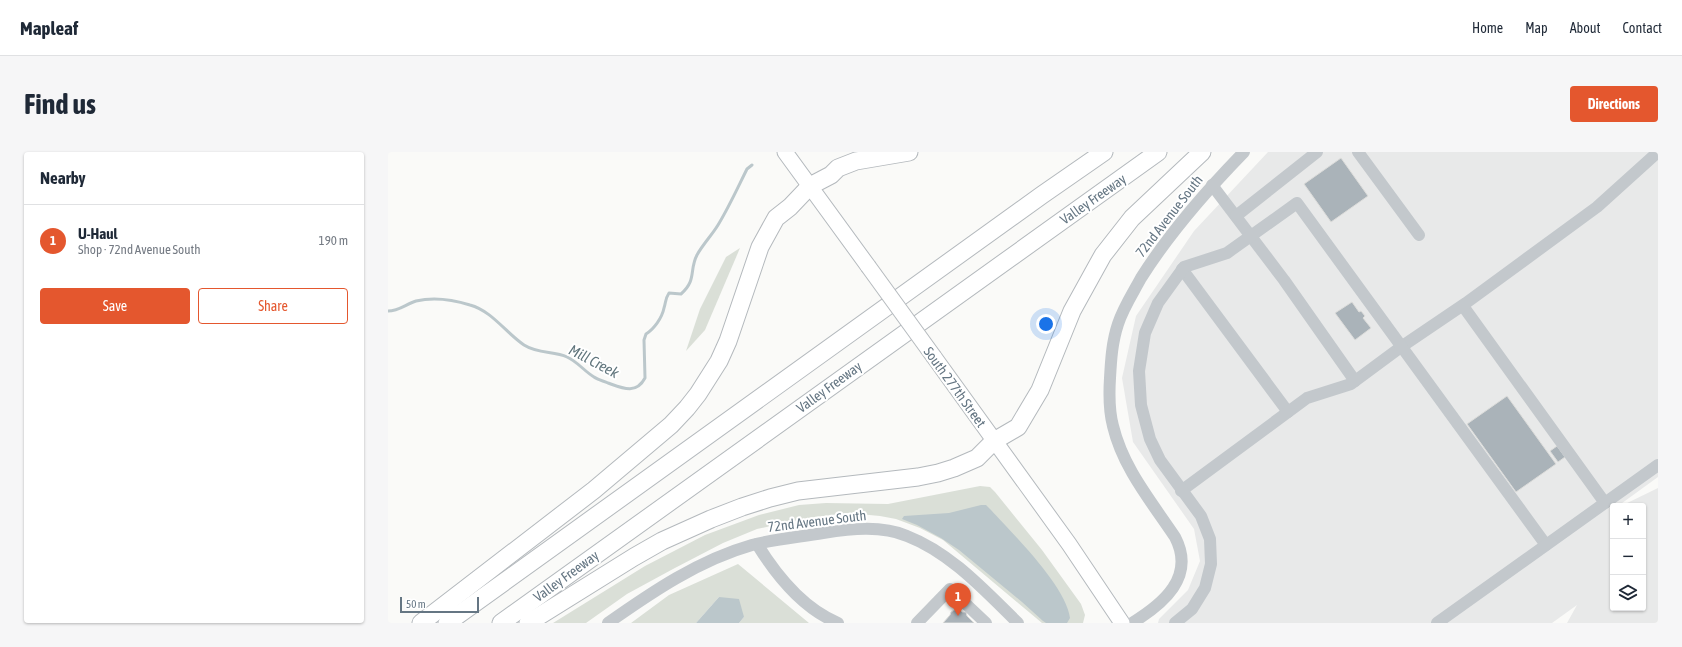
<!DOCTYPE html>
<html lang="en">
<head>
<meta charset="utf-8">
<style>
  :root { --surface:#fff; --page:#f6f6f7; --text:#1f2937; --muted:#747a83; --line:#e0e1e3; --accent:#e4572e }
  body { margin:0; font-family:"Asap Condensed",sans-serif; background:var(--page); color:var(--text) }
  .controls { position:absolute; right:12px; bottom:12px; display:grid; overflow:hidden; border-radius:4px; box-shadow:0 1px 3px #0004 }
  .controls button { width:36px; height:36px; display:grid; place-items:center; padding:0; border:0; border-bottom:1px solid var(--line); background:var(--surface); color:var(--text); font:20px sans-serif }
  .scale { position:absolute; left:12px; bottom:10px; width:79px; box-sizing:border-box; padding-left:4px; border:2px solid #657683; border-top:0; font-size:11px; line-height:14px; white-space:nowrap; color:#657683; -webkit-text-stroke:3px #fff; paint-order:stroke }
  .you { position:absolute; left:658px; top:172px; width:14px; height:14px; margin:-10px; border:3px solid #fff; border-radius:50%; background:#1a73e8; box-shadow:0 0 0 6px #1a73e833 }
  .badge { display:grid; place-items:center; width:26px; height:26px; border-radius:50%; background:var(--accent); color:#fff; font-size:13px; font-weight:700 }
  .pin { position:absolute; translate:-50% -33px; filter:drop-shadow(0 1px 2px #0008) }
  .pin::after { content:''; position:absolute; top:21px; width:14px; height:12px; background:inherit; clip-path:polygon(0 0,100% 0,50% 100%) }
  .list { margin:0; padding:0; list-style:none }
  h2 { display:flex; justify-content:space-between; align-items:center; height:52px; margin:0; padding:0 16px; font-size:17px }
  h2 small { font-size:13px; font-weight:400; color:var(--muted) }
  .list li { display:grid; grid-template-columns:26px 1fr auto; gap:12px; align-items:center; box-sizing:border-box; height:72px; padding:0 16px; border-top:1px solid var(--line) }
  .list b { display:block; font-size:15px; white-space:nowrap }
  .list p { margin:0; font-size:13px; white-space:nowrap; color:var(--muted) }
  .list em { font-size:13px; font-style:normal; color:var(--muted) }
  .actions { display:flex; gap:8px; padding:12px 16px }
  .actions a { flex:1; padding:9px 0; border:1px solid var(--accent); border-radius:4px; text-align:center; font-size:14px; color:var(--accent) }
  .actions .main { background:var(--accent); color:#fff }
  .icon { flex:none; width:22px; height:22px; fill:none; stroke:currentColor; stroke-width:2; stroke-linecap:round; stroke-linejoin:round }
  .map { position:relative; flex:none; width:1270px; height:471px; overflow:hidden; border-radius:4px }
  header { display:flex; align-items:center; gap:24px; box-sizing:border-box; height:56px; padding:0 20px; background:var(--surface); border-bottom:1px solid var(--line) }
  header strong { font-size:19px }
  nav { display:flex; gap:22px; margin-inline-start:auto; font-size:14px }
  .intro { display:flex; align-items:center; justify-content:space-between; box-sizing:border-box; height:96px; padding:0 24px }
  h1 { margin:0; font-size:28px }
  .button { padding:10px 18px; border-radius:4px; background:var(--accent); color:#fff; font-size:14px; font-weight:700 }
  main { display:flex; gap:24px; padding:0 24px }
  aside { flex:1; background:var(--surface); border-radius:4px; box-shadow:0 1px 3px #0004 }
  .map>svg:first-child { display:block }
  .built { fill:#e8e9e9 }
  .green { fill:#dadfd7 }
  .water { fill:#bbc7cb }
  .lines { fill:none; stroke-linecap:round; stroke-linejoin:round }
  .stream { stroke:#bbc7cb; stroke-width:3 }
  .building { fill:#aab3b9; stroke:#dcdcda }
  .major-casing { stroke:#b5babe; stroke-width:17 }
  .highway-casing { stroke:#b4b9bd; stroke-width:19 }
  .minor { stroke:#c3c8cc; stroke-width:12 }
  .major { stroke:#fff; stroke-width:15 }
  .highway { stroke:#fff; stroke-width:17 }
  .major-bridge-casing { stroke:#b5babe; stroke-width:17; stroke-linecap:butt }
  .major-bridge { stroke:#fff; stroke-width:15 }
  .labels { text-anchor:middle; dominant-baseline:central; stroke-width:4; stroke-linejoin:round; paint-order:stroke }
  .street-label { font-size:14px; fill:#657683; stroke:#fff }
  .water-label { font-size:15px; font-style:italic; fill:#60757c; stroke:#fff }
</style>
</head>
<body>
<header>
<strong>Mapleaf</strong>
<nav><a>Home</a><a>Map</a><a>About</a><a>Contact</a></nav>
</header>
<div class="intro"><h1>Find us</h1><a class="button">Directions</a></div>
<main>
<aside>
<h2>Nearby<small></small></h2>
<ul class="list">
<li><span class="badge">1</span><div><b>U-Haul</b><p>Shop · 72nd Avenue South</p></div><em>190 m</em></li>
</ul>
<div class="actions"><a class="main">Save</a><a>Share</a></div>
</aside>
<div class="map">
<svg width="1270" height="471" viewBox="0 0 1270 471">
  <rect width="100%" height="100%" fill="#fafaf8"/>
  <polygon class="built" points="880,0 1270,0 1270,325 1230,354 1225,354 1224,358 1225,456 1255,456 1255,354 1233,354 1270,336 1270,471 1179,471 1189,453 1164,471 770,471 771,467 800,438 812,409 806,377 745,290 734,226 748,164 806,79"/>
  <g class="green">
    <polygon points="352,96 317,178 298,199 312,157 338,105"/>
    <polygon points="592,334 602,335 607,340 654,398 693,452 697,463 695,471 654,471 555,388 532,376 508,367 492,364 460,361 419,366 369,377 335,391 285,417 239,442 198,471 165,471 257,414 317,383 371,363 411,353 438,351 500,352"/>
    <polygon points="350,412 421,471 351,471 356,465 331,445 308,471 243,471 281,443"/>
  </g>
  <g class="water">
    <path d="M593 353H598L603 358C625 382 678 434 682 466L679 471H658L655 469 634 450 571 398 553 386 529 373 514 367 516 364 561 361Z"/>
    <polygon points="331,445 351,447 356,465 351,471 308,471"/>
  </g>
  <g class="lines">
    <path class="stream" d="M0 159C11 159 18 152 28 149 45 145 66 148 82 153 104 159 118 181 136 193 150 202 166 199 179 205 190 210 196 219 206 225 210 228 216 229 220 231 234 236 248 243 257 226L256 188 258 182C266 177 274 166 276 156 278 150 277 147 281 141L293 142C309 128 301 118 309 103 315 92 324 83 330 73 341 55 350 35 359 17L364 13"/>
  </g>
  <g class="building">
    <polygon points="953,6 980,44 943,70 916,32"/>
    <polygon points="964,150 971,160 973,159 977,164 975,166 983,176 967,188 947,161"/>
    <polygon points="1119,244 1168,312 1128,340 1079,272"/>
    <polygon points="1169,294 1177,305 1170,310 1162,299"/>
    <polygon points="570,456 574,460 578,460 579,464 586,471 555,471 562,463 563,460"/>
  </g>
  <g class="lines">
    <defs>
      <g id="major">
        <polyline points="397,0 480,114"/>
        <polyline points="546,205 681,392 734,471"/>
      </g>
      <g id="highway">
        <polyline points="33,471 206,338 283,273 299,256 310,242 331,209 340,189 372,95 388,66 402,55 422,34 443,23 450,16 468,9 521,0"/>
        <polyline points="59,471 654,43 716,0"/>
        <polyline points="113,471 770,0"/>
        <polyline points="140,471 246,405 274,389 323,367 354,355 382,346 410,339 530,325 550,321 566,316 589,306 606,289 630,275 652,238 684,159 715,103 744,66 814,0"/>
      </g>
    </defs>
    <use href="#major" class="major-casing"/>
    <use href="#highway" class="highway-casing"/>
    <g class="minor">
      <polyline points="970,0 1031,83"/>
      <polyline points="824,33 896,128 967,229"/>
      <polyline points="848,64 929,0"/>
      <polyline points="794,117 900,260"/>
      <polyline points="1075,154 1217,351"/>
      <polyline points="793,339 919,246 963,232 1013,195 1078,151 1209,55 1270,0"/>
      <path d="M369 392C388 423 416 457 450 471"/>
      <path d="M220 471C264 440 311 408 364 393 387 387 411 385 435 381 462 377 493 373 519 384 563 401 597 439 630 471"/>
      <polyline points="529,471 562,437 598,471"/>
      <path d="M744 471C775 452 808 425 787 385 763 349 735 316 725 274 721 259 721 242 722 226 723 208 724 190 730 172 735 156 745 141 753 126 782 80 818 39 856 0"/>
      <polyline points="787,471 804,457 817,436 823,412 822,387 813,364 772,308 762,287 753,253 751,219 757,181 770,151 796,115 839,101 909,51 1158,393"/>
      <polyline points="1049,471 1270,313"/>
    </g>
    <use href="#major" class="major"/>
    <use href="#highway" class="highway"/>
    <defs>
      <polyline id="major-bridge" points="480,114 546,205"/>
    </defs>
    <use href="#major-bridge" class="major-bridge-casing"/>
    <use href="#major-bridge" class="major-bridge"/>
  </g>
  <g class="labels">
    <g class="street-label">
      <text transform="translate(705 47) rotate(-35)">Valley Freeway</text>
      <text transform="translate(781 64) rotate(-52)">72nd Avenue South</text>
      <text transform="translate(441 235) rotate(-36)">Valley Freeway</text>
      <text transform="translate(567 235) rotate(54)">South 277th Street</text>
      <text transform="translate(429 369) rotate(-7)">72nd Avenue South</text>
      <text transform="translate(178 424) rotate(-36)">Valley Freeway</text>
    </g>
    <g class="water-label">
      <text transform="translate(206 209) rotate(28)">Mill Creek</text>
    </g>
  </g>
</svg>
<div class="controls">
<button>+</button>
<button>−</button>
<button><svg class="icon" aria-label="layers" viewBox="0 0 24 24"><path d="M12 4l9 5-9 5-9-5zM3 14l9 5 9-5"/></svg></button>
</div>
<div class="scale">50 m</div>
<div class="you"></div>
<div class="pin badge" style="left:570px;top:464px">1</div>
</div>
</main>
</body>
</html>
